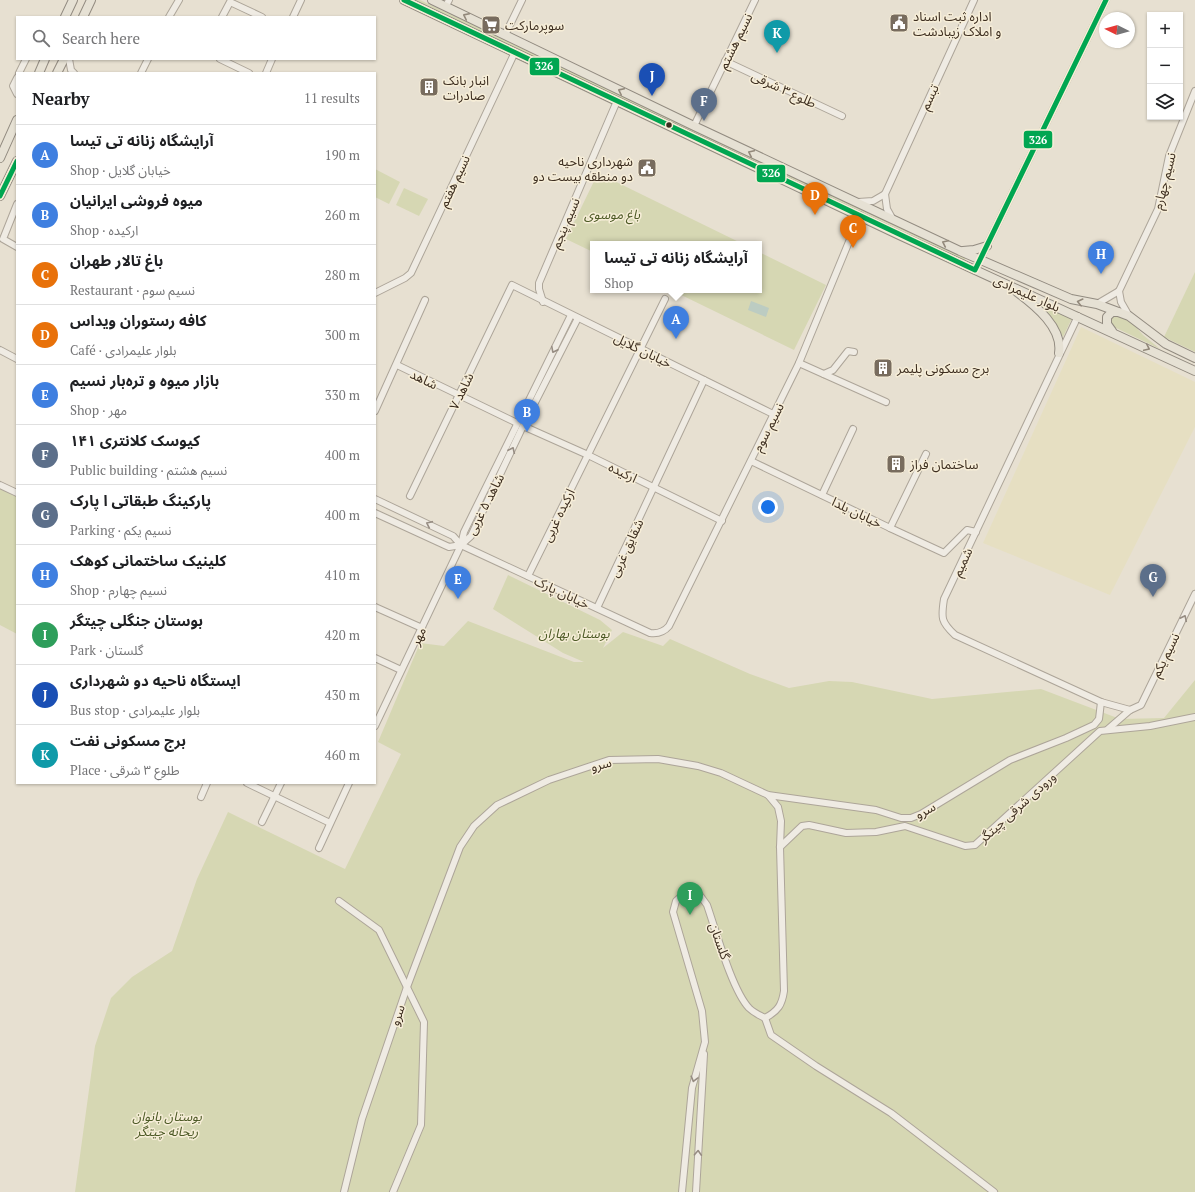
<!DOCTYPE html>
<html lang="en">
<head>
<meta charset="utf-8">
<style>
  :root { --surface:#fff; --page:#f2f2f2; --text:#202124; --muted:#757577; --line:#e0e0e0; --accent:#786c5e }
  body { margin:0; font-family:"PT Serif","Noto Sans Arabic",serif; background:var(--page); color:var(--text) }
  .controls { position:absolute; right:12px; top:12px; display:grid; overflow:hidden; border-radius:0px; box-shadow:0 1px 3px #0004 }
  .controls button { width:36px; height:36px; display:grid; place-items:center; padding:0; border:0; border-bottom:1px solid var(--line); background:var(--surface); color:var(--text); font:20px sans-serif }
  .compass { position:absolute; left:1099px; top:12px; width:36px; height:36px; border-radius:50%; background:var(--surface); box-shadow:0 1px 3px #0004; rotate:275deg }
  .you { position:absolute; left:768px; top:507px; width:14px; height:14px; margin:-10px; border:3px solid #fff; border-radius:50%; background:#1a73e8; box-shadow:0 0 0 6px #1a73e833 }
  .badge { display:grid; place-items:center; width:26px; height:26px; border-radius:50%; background:var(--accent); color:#fff; font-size:13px; font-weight:700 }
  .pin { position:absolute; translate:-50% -33px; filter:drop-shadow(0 1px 2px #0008) }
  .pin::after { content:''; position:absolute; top:21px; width:14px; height:12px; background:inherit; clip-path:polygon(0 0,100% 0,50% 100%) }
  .popup { position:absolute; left:590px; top:241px; width:172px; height:52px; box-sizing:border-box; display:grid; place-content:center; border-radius:0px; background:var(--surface); filter:drop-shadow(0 1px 3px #0005); font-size:13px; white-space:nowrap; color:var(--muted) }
  .popup b { font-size:15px; color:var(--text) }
  .popup::after { content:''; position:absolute; left:50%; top:100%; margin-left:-8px; border:8px solid transparent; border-top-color:var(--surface) }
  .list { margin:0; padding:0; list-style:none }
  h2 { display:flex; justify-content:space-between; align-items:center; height:52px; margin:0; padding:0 16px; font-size:17px }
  h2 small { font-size:13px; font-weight:400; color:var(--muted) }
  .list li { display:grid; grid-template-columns:26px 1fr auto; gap:12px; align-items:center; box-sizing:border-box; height:60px; padding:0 16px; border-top:1px solid var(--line) }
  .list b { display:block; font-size:15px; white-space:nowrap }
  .list p { margin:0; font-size:13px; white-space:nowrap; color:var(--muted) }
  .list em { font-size:13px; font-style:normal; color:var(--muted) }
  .icon { flex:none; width:22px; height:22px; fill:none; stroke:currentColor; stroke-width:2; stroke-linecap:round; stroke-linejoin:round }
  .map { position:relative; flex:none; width:1195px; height:1192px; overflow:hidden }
  .search { position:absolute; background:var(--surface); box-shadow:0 1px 3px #0004; left:16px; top:16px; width:360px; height:44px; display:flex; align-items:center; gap:10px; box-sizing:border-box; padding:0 14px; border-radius:0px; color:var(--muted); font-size:15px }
  .panel { position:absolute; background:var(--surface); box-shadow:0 1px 3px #0004; left:16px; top:72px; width:360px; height:712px; border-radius:0px }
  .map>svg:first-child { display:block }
  .farmland { fill:#e6dfc2 }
  .green { fill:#d6d7b3 }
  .water { fill:#bcccc2 }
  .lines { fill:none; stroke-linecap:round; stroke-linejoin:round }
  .minor-casing { stroke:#ada599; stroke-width:8 }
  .major-casing { stroke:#928b80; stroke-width:10 }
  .minor { stroke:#efebe3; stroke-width:6 }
  .major { stroke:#e6e1d4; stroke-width:8 }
  .bus-1-casing { stroke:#f7eed8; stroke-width:8 }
  .bus-1 { stroke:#00a651; stroke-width:5 }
  .oneway { stroke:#92887a }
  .oneway2 { stroke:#968c82 }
  .bus-dot { fill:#3d2e20; stroke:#f7eed8; stroke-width:1.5 }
  .labels { text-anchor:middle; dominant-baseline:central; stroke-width:3; stroke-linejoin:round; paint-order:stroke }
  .poi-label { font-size:13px; fill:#3d2e20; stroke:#f7eed8; text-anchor:start }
  .street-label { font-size:13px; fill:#3d2e20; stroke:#f7eed8 }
  .park-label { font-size:13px; font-style:italic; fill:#4d5a26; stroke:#f7eed8 }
  .line-badge { stroke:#f7eed8; stroke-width:1.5 }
  .badge-label { font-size:11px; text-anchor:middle; font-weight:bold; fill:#fff }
</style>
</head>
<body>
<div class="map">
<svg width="1195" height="1192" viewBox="0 0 1195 1192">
  <rect width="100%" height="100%" fill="#e7e0d1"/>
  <polygon class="farmland" points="1081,327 1195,382 1195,427 1110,595 983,543"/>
  <g class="green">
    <polygon points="413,0 420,0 966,257 965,260"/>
    <polygon points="375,169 400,182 389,204 375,197"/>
    <polygon points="598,173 602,175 743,244 593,244 593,252 566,239"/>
    <polygon points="404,188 428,199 419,216 396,205"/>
    <polygon points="759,252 826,285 794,350 671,290 759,290"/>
    <polygon points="1195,272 1195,352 1164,337"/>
    <polygon points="1030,298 1072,318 1063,337 1049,316"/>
    <polygon points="1113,313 1124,314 1143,335 1160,349 1112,326 1109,322"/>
    <polygon points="0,489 17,497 17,634 0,625"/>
    <polygon points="508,575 600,620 612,630 603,648 623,632 663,646 670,639 750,674 789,688 829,681 852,682 932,699 1041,689 1120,719 1164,718 1195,680 1195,1192 75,1192 95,1046 111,998 132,977 172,951 197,879 228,812 345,869 401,754 378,742 420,643 444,646 468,621 574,662 584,662 563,653 493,609"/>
  </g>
  <polygon class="water" points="751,301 769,308 766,317 748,310"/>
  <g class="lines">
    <defs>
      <g id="minor">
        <polyline points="446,6 449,0"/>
        <polyline points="169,17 179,0"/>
        <polyline points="222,17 230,2 262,17"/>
        <polyline points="293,17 301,0"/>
        <polyline points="505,35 522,0"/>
        <polyline points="69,59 71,70 74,73"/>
        <polyline points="220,59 249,73"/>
        <polyline points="725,61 842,116"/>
        <polyline points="19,73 26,59"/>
        <polyline points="141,73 148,59"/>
        <polyline points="266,73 272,59"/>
        <polyline points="17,78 13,86 17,94"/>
        <polyline points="694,126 755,0"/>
        <polyline points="885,194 887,209 892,218"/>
        <polyline points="858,202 873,201 885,194 974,0"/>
        <polyline points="17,204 3,239 17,247"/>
        <polyline points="975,270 1106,0"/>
        <polyline points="1119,291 1121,302 1129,316"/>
        <polyline points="375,293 405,278 411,273 515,52"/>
        <polyline points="543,302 539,289 539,283 617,101"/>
        <polyline points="1097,304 1119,291 1158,209 1169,156 1195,91"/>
        <path d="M1078 316 944 599C941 618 941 622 955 635L1101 702 1130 710"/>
        <polyline points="0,350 17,359"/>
        <polyline points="799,363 886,402"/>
        <polyline points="397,365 517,423"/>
        <polyline points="824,374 833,370 848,351 854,352"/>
        <polyline points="375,411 425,300"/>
        <polyline points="523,426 588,455 722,521"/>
        <polyline points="751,461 890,528 926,454"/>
        <polyline points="0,485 17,493"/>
        <polyline points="822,495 853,429"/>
        <polyline points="410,496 512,285 775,415"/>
        <path d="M375 499 453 536 461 545 650 633C658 634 664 632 669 626L799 363 860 215"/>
        <polyline points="375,513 449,547 461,545"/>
        <polyline points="890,528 944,553 967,530 976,532"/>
        <polyline points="461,545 471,536 523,426 578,318"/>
        <polyline points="528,576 665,299"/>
        <polyline points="375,607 422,628"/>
        <polyline points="597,608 704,380"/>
        <polyline points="375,658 401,670"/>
        <polyline points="375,726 461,545 464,532 571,315"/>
        <polyline points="1108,729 1130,710 1141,705 1195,594"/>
        <polyline points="247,783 330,823"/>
        <polyline points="201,797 207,783"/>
        <polyline points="262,822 281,783"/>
        <polyline points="780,847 802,826 809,825 846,833 876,832 905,826 965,846 975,845 1100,731 1150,726 1195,717"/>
        <polyline points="319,848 349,783"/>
        <polyline points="339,901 379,930 424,1022 421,1125 393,1192"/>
        <polyline points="765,1018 771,1035 816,1066 891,1113 994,1192"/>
        <polyline points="344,1192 362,1119 407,987 460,847 474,826 497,805 549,780 609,760 658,759 698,766 721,773 768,795 876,810 901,818 911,818 921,814 1010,760 1066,738 1094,725 1099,719 1101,702"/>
        <path d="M682 1192 692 1088 705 1042 702 1011 673 912 676 901 685 893 693 892 699 894 707 905C716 931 732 990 749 1008 754 1013 759 1015 765 1018 778 1011 782 1005 784 991L780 847 781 821 778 807 768 795"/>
        <polyline points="696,1192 704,1054"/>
      </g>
      <g id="major">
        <polyline points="404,0 899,235 1195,371"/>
        <polyline points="432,0 694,126 960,251 1071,299 1097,304 1129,316 1166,344 1195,358"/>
        <polyline points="65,17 73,0"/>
        <polyline points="83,17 91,0"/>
        <polyline points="39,73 45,59"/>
        <polyline points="57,73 64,59"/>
        <polyline points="0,158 17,120"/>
        <polyline points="0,196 17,161"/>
        <polyline points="963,251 974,250 987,246"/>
        <path d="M1017 292C1036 306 1063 328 1059 353"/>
        <polyline points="1112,331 1107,324 1107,317 1112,312 1118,312"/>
      </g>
    </defs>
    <use href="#minor" class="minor-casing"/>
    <use href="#major" class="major-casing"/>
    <use href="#minor" class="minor"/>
    <use href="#major" class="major"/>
    <defs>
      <g id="bus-1">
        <polyline points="404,0 975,270 1106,0"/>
        <polyline points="0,196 17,161"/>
      </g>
    </defs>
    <use href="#bus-1" class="bus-1-casing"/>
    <use href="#bus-1" class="bus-1"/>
  </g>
  <defs><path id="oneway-chevron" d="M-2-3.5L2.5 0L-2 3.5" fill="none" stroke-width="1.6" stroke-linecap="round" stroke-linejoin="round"/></defs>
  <g class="oneway">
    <use href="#oneway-chevron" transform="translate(466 16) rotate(-154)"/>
    <use href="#oneway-chevron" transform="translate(621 91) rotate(-154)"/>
    <use href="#oneway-chevron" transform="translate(751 153) rotate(-155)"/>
    <use href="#oneway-chevron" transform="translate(945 243) rotate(-155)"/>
    <use href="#oneway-chevron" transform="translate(1080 302) rotate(-166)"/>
    <use href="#oneway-chevron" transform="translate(1147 348) rotate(25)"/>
  </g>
  <g class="oneway2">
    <use href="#oneway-chevron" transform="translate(554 350) rotate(117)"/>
    <use href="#oneway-chevron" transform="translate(512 450) rotate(-65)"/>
    <use href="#oneway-chevron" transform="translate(429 524) rotate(-155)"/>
    <use href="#oneway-chevron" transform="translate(1184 618) rotate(-64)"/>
    <use href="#oneway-chevron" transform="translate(694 1079) rotate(105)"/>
    <use href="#oneway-chevron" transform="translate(698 1153) rotate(-87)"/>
  </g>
  <defs>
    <symbol id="civic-square" viewBox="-11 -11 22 22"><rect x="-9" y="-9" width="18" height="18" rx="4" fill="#786c5e" stroke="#f7eed8"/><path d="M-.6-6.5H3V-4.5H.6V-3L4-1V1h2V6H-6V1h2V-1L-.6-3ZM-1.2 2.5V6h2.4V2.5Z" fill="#fff"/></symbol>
    <symbol id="supermarket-square" viewBox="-11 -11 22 22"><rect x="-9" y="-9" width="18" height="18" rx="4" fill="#786c5e" stroke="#f7eed8"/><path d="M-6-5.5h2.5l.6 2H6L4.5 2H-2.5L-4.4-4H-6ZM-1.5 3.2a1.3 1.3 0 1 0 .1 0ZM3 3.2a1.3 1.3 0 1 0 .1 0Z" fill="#fff"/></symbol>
    <symbol id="building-square" viewBox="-11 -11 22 22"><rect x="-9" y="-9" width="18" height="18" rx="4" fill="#786c5e" stroke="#f7eed8"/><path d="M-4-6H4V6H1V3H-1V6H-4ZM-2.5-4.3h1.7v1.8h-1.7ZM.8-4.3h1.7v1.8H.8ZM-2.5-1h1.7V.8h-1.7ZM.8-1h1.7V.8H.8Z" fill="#fff"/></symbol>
  </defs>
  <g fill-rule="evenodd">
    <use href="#civic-square" x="888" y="12" width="22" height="22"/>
    <use href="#supermarket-square" x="480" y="14" width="22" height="22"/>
    <use href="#building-square" x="418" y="76" width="22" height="22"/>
    <use href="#civic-square" x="636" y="157" width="22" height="22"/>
    <use href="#building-square" x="872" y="357" width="22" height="22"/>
    <use href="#building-square" x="885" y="453" width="22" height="22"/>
  </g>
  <circle class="bus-dot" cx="669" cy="125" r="3.5"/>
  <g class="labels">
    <g class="poi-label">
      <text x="913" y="16">اداره ثبت اسناد<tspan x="913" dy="15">و املاک زیبادشت</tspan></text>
      <text x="505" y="25">سوپرمارکت</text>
      <text x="443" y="80">انبار بانک<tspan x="443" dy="15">صادرات</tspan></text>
      <text x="633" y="161" text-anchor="end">شهرداری ناحیه<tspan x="633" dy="15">دو منطقه بیست دو</tspan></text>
      <text x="897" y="368">برج مسکونی پلیمر</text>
      <text x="910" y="464">ساختمان فراز</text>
    </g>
    <g class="street-label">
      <text transform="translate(735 41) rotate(-64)">نسیم هشتم</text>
      <text transform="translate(784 89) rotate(25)">طلوع ۳ شرقی</text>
      <text transform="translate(929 97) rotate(-65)">تبسم</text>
      <text transform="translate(454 181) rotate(-65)">نسیم هفتم</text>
      <text transform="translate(1164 181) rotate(-76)">نسیم چهارم</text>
      <text transform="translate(565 223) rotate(-67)">نسیم پنجم</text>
      <text transform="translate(1027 293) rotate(24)">بلوار علیمرادی</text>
      <text transform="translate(643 350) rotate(26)">خیابان گلایل</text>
      <text transform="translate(424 379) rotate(26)">شاهد</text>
      <text transform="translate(461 391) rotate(-64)">شاهد ۷</text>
      <text transform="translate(768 427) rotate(-63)">نسیم سوم</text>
      <text transform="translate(623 472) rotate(26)">ارکیده</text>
      <text transform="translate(485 504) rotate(-63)">شاهد ۵ غربی</text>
      <text transform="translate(857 512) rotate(26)">خیابان یلدا</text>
      <text transform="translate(558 515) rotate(-64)">ارکیده غربی</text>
      <text transform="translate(626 548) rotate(-65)">شقایق غربی</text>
      <text transform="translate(962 562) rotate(-65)">شمیم</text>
      <text transform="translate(562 592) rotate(25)">خیابان پارک</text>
      <text transform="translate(418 636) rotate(-64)">مهر</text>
      <text transform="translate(1165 655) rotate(-64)">نسیم یکم</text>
      <text transform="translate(601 764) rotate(-14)">سرو</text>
      <text transform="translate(1017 807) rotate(-42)">ورودی شرقی چیتگر</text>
      <text transform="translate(925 810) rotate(-28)">سرو</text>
      <text transform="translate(720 941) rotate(70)">گلستان</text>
      <text transform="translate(397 1015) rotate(-71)">سرو</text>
    </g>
    <g class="park-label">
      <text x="612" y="214">باغ موسوی</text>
      <text x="574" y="633">بوستان بهاران</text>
      <text x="167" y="1116">بوستان بانوان<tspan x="167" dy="15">ریحانه چیتگر</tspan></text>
    </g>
  </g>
  <g class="line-badge">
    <rect x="529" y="57" width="31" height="19" rx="4" fill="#00a651"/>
    <rect x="1023" y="130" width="30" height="19" rx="4" fill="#00a651"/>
    <rect x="756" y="164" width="30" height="19" rx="4" fill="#00a651"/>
  </g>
  <g class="badge-label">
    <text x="544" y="70">326</text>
    <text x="1038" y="144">326</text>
    <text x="771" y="177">326</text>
  </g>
</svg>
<div class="controls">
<button>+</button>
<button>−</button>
<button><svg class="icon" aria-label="layers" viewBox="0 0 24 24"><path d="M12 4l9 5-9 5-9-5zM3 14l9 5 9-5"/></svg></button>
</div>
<svg class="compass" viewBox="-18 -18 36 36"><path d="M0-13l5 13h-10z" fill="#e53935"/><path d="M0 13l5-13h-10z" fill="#757577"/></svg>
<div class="you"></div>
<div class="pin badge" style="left:676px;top:339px;background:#3f7fe0">A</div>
<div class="popup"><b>آرایشگاه زنانه تی تیسا</b>Shop</div>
<div class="pin badge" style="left:527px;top:432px;background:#3f7fe0">B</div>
<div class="pin badge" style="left:853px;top:248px;background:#e8710a">C</div>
<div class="pin badge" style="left:815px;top:215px;background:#e8710a">D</div>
<div class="pin badge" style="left:458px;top:599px;background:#3f7fe0">E</div>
<div class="pin badge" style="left:704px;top:121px;background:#5c6f8a">F</div>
<div class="pin badge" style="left:1153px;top:597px;background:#5c6f8a">G</div>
<div class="pin badge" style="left:1101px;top:274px;background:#3f7fe0">H</div>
<div class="pin badge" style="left:690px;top:915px;background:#2e9e5b">I</div>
<div class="pin badge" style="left:652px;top:96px;background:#1a4fb4">J</div>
<div class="pin badge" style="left:777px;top:53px;background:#0f9aa8">K</div>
<div class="search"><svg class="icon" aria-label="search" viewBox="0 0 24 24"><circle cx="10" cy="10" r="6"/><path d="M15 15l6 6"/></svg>Search here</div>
<section class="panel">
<h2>Nearby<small>11 results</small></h2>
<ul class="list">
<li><span class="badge" style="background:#3f7fe0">A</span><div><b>آرایشگاه زنانه تی تیسا</b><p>Shop · خیابان گلایل</p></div><em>190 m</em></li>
<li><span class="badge" style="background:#3f7fe0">B</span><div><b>میوه فروشی ایرانیان</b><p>Shop · ارکیده</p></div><em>260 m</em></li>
<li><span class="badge" style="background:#e8710a">C</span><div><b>باغ تالار طهران</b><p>Restaurant · نسیم سوم</p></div><em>280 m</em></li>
<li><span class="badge" style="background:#e8710a">D</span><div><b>کافه رستوران ویداس</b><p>Café · بلوار علیمرادی</p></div><em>300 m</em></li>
<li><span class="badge" style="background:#3f7fe0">E</span><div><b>بازار میوه و تره‌بار نسیم</b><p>Shop · مهر</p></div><em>330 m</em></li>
<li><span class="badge" style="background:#5c6f8a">F</span><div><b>کیوسک کلانتری ۱۴۱</b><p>Public building · نسیم هشتم</p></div><em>400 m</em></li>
<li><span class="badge" style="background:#5c6f8a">G</span><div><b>پارکینگ طبقاتی ا پارک</b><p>Parking · نسیم یکم</p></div><em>400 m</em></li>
<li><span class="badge" style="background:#3f7fe0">H</span><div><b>کلینیک ساختمانی کوهک</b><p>Shop · نسیم چهارم</p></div><em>410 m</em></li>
<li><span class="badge" style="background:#2e9e5b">I</span><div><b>بوستان جنگلی چیتگر</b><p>Park · گلستان</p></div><em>420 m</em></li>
<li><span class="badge" style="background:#1a4fb4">J</span><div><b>ایستگاه ناحیه دو شهرداری</b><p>Bus stop · بلوار علیمرادی</p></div><em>430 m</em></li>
<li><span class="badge" style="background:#0f9aa8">K</span><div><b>برج مسکونی نفت</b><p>Place · طلوع ۳ شرقی</p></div><em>460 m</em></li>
</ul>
</section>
</div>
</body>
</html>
